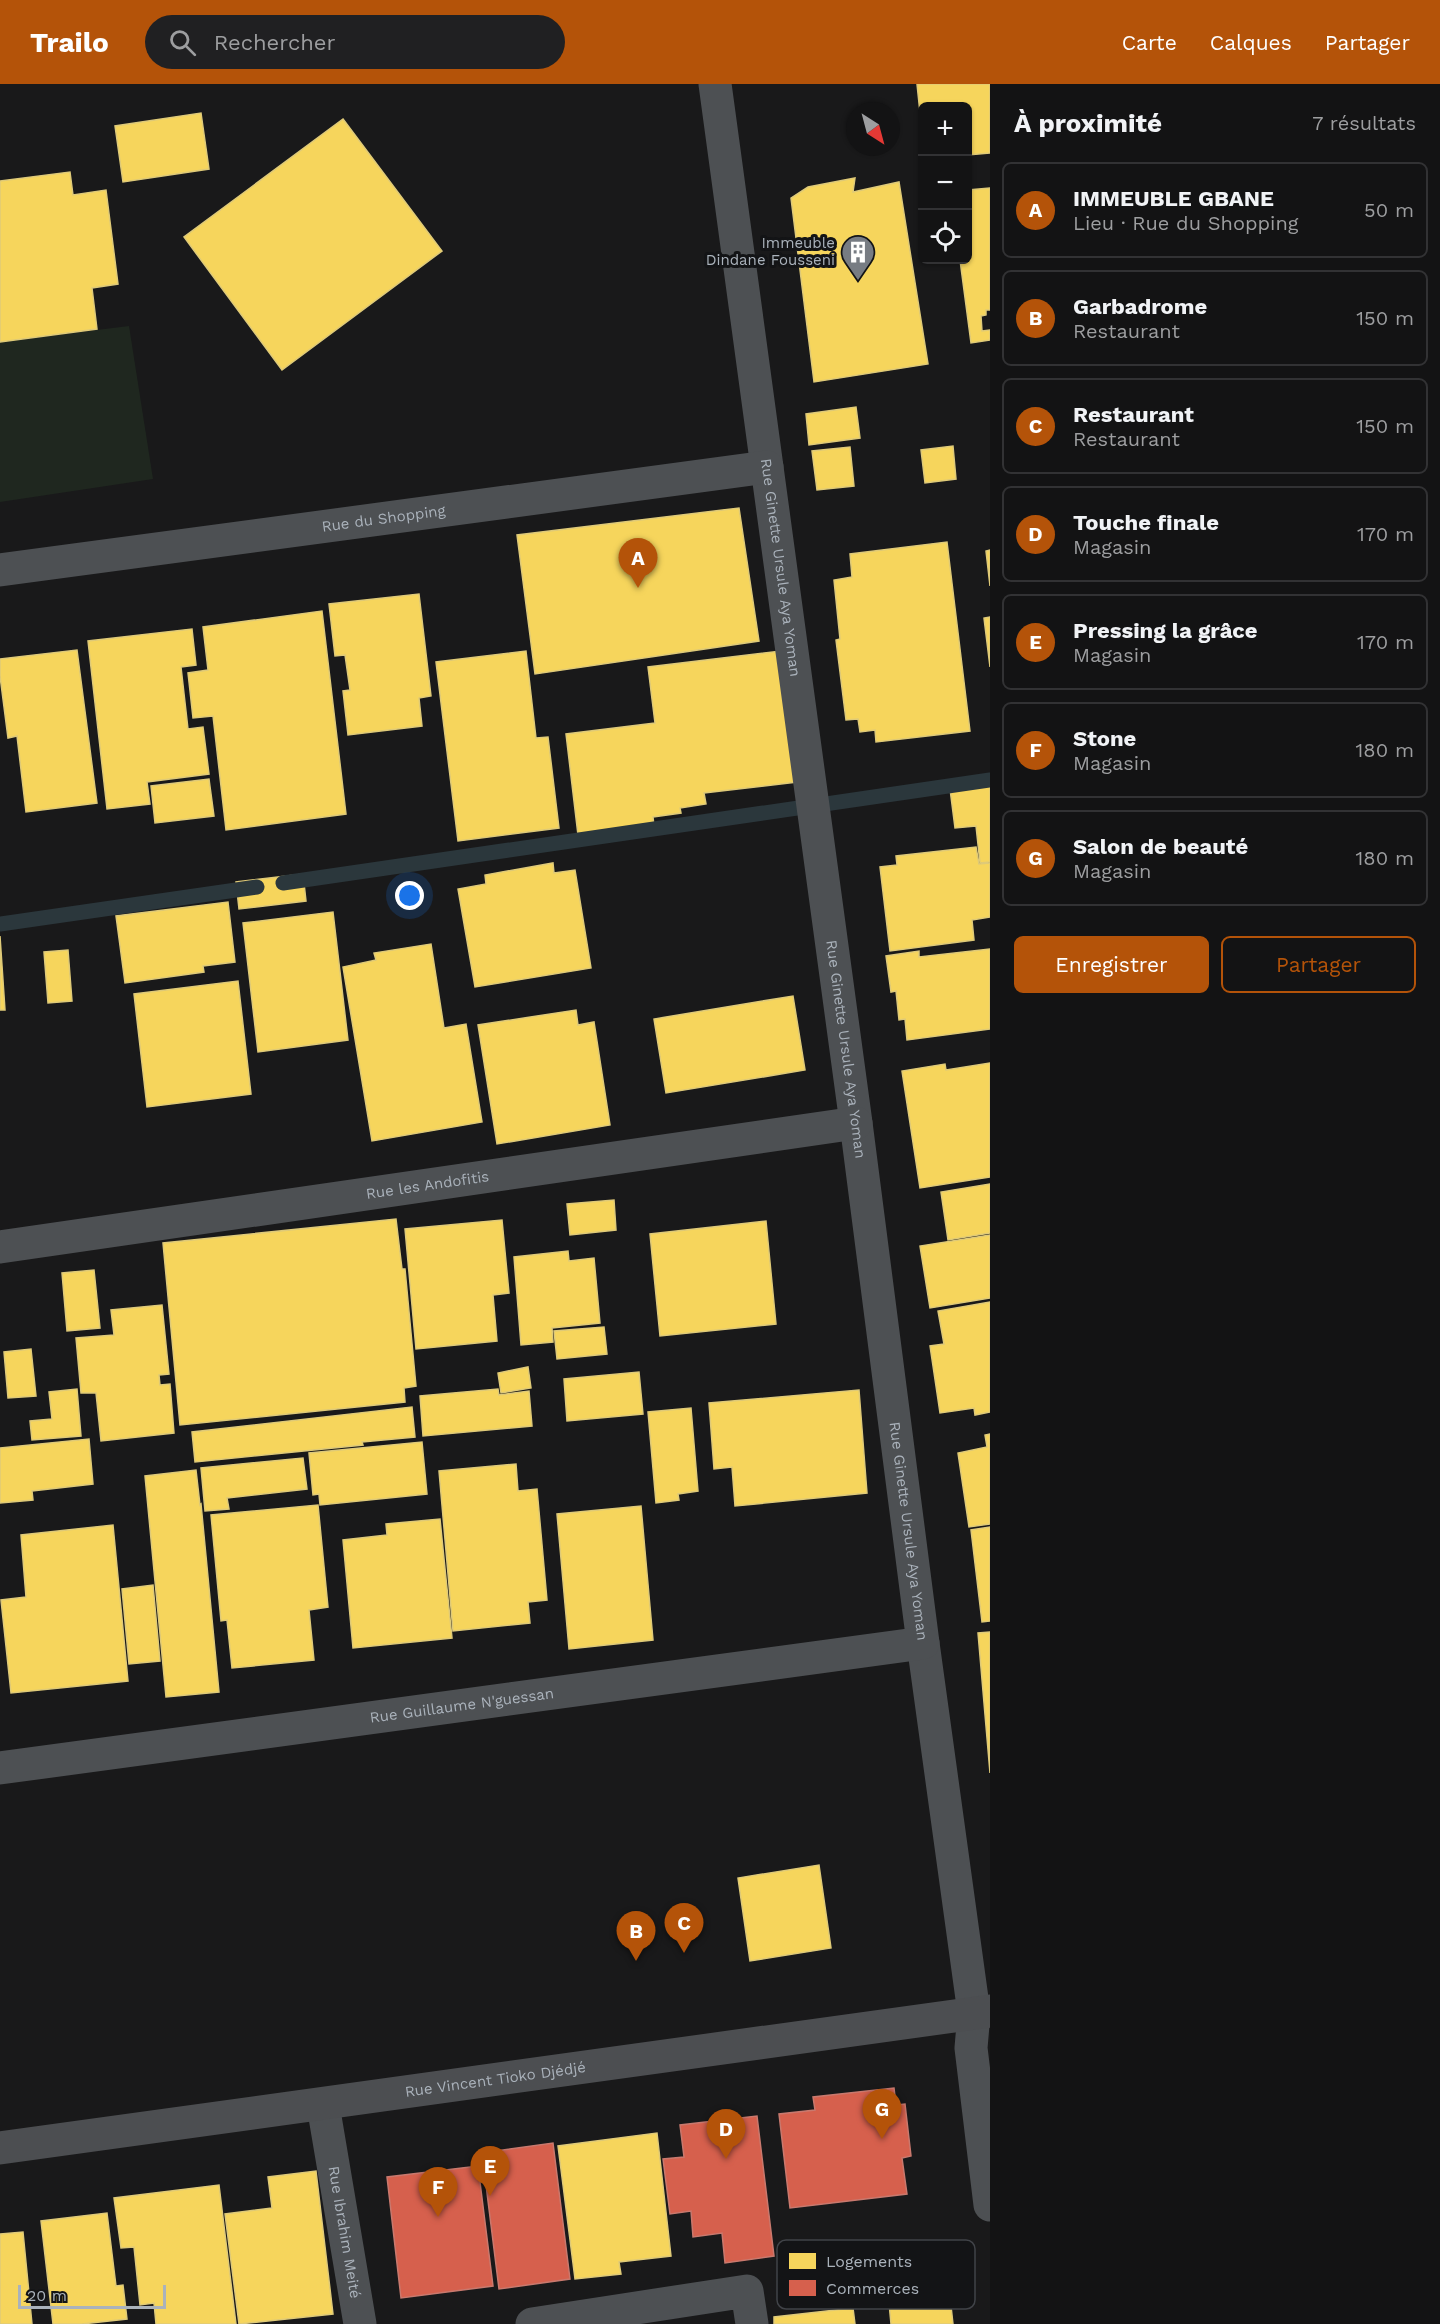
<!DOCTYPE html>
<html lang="fr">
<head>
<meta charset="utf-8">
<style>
  :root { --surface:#131314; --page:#202022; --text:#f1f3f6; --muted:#9d9ea0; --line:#323234; --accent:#b45309 }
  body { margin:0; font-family:"Work Sans",sans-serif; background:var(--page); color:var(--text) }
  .controls { position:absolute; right:18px; top:18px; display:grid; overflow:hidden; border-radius:9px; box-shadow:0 2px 4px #0004 }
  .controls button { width:54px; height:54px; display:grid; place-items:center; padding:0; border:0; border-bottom:2px solid var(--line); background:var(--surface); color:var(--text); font:30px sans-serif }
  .compass { position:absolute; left:846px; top:18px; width:54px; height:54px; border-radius:50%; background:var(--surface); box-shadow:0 2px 4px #0004; rotate:144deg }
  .scale { position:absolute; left:18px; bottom:15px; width:148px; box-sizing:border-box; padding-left:6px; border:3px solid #aab2bb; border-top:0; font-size:16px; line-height:21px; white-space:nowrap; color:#aab2bb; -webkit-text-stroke:4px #131416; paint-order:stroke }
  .you { position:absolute; left:410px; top:812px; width:21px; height:21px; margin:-15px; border:4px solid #fff; border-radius:50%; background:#1a73e8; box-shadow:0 0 0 9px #1a73e833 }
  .badge { display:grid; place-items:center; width:39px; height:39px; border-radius:50%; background:var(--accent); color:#fff; font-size:20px; font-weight:700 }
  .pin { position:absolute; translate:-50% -50px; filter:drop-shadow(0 2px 3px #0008) }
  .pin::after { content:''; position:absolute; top:32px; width:21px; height:18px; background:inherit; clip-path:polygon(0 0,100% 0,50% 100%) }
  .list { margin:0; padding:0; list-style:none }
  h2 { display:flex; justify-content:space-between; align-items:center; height:78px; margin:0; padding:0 24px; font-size:26px }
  h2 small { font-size:20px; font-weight:400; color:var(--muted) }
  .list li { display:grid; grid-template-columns:39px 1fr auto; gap:18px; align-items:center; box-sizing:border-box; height:96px; margin:0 12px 12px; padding:0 12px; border:2px solid var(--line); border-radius:9px }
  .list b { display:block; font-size:22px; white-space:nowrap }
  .list p { margin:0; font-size:20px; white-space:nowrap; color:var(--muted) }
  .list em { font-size:20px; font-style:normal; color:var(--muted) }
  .actions { display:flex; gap:12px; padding:18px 24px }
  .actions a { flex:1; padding:14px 0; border:2px solid var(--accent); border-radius:9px; text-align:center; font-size:21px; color:var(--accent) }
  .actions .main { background:var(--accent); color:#fff }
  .icon { flex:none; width:33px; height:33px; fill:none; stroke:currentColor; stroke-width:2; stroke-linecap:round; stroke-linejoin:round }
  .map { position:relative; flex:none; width:990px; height:2240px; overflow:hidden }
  header { display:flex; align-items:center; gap:36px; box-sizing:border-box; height:84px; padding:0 30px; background:var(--accent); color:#fff }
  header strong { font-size:28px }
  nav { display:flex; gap:33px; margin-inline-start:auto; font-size:21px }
  .search { width:420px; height:54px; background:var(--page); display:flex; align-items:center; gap:15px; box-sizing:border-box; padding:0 21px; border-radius:33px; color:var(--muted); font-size:22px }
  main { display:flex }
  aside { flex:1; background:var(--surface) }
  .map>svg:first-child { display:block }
  .green { fill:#1f271f }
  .homes { fill:#f6d55c; stroke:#dfca78; stroke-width:1.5 }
  .shops { fill:#d6604d; stroke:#c9796e; stroke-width:1.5 }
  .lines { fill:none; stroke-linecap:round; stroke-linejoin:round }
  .stream { stroke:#2b373c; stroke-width:15 }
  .street { stroke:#4d5053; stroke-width:33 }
  .secondary { stroke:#4c4e51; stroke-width:33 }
  .labels { text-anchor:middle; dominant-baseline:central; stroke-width:6; stroke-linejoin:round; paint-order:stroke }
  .poi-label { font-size:15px; fill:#aab2bb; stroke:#131416; text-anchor:end }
  .street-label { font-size:15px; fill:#aab2bb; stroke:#131416 }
  .key { fill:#131416; stroke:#404348; stroke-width:1.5 }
  .key-label { font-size:16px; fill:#aab2bb }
</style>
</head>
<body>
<header>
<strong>Trailo</strong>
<div class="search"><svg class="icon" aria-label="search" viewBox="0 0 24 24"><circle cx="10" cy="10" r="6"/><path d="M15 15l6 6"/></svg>Rechercher</div>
<nav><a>Carte</a><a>Calques</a><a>Partager</a></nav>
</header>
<main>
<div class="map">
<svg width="990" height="2240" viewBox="0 0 990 2240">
  <rect width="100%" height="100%" fill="#19191a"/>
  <polygon class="green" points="129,242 153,395 0,418 0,258"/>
  <g class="homes">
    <polygon points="917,0 990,0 990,69 968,71 968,22 922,22 922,48"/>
    <polygon points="201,29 209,85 123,98 115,42"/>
    <polygon points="343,35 442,167 282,286 184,153"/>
    <polygon points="70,88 73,111 106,106 118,200 92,204 97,245 0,258 0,97"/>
    <polygon points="855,94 853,108 899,98 928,280 814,298 791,114 808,103"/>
    <polygon points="990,104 990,226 986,226 986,231 981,232 982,247 990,246 990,256 971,259 960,176 968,176 968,106"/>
    <polygon points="856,323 860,354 809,361 806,330"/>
    <polygon points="953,362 956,395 925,399 921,366"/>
    <polygon points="850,363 854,402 817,406 812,367"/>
    <polygon points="739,424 759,557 535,590 517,451"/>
    <polygon points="947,458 970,647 876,658 875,646 860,648 858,635 846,636 836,556 840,555 834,496 852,493 850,470"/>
    <polygon points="990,466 990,502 986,467"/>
    <polygon points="419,510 431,612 419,614 422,642 348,651 343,607 350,606 345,571 335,572 329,520"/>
    <polygon points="322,527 346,730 226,746 213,632 193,634 188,589 208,586 203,543"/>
    <polygon points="990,533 990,583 984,534"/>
    <polygon points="192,545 196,581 181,583 188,645 203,643 209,690 147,698 150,720 107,725 88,557"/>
    <polygon points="77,566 97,719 26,728 17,652 8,654 0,592 0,575"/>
    <polygon points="526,567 536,654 548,653 559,744 458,757 436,578"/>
    <polygon points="781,567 797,698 704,709 706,720 680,724 681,729 653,733 654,742 578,751 566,650 655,639 648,583"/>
    <polygon points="209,695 214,732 155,739 151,702"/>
    <polygon points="990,700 990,778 980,779 976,742 955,744 950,705"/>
    <polygon points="976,763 979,780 990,779 990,833 972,836 974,856 890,867 880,783 897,781 896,772"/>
    <polygon points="553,779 554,789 575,786 591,884 475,903 458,805 486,800 485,791"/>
    <polygon points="303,790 306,817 239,825 236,798"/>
    <polygon points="228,818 235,878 203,882 204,888 125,899 116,832"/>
    <polygon points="333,828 348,956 258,968 243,839"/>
    <polygon points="0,852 5,926 0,926"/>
    <polygon points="431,860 444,944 466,940 482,1038 372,1057 343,883 376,876 374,869"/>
    <polygon points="990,865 990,945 907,956 905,935 899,936 896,907 891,908 886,872 919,867 919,873"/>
    <polygon points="68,866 72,917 48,919 44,868"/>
    <polygon points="238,897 251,1010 147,1023 134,910"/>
    <polygon points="793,912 805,986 666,1009 654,935"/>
    <polygon points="576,926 578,941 594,938 610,1041 497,1060 478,941"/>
    <polygon points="990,979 990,1093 920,1104 902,987 945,980 946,986"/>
    <polygon points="990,1100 990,1149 948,1156 941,1108"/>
    <polygon points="614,1116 616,1146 570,1151 567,1120"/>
    <polygon points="396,1135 402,1185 405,1185 416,1302 404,1304 405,1318 180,1341 163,1159"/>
    <polygon points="502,1136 509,1209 493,1211 497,1257 416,1265 405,1145"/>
    <polygon points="766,1137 776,1240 660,1252 650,1150"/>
    <polygon points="990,1151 990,1214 930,1224 920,1162"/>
    <polygon points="568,1167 569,1177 594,1174 600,1239 552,1244 553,1258 521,1261 514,1173"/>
    <polygon points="94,1186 100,1244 67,1247 62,1189"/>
    <polygon points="990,1218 990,1328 975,1331 974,1324 940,1329 930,1262 944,1260 938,1227"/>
    <polygon points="162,1221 169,1290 159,1291 160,1301 170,1300 174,1349 101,1357 96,1309 81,1309 76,1254 114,1251 111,1226"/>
    <polygon points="604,1243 607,1270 557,1275 554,1247"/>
    <polygon points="31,1265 36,1312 8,1314 4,1268"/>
    <polygon points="528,1283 531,1304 501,1309 498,1289"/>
    <polygon points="639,1288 643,1330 567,1337 564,1295"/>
    <polygon points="77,1305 81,1352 32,1356 30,1337 52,1335 49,1308"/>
    <polygon points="498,1305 499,1311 529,1307 532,1342 423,1352 420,1312"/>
    <polygon points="859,1306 867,1409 735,1422 732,1383 714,1385 709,1319"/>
    <polygon points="412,1323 415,1353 362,1358 363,1361 195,1378 192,1348"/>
    <polygon points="691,1324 698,1407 678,1410 679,1416 656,1419 648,1328"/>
    <polygon points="990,1350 990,1440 969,1443 958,1369 987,1363 985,1351"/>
    <polygon points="89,1355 93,1400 32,1407 33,1416 0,1419 0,1364"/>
    <polygon points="422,1358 427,1410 320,1421 319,1410 313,1411 309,1369"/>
    <polygon points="303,1374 307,1405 227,1414 229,1425 205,1427 201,1384"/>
    <polygon points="516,1380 518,1407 537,1405 547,1516 528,1518 530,1539 453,1547 439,1387"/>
    <polygon points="196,1386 200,1421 201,1420 219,1608 166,1613 145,1392"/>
    <polygon points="318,1421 328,1523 309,1526 314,1576 232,1584 227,1536 221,1537 211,1431"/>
    <polygon points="641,1422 653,1556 569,1565 557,1430"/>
    <polygon points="440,1435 452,1554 353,1564 343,1456 387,1451 386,1440"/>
    <polygon points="113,1441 128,1597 11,1609 1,1516 26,1513 21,1451"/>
    <polygon points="990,1443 990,1537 982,1538 971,1446"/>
    <polygon points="153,1501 160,1577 129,1580 122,1505"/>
    <polygon points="990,1548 990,1689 978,1549"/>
    <polygon points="819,1781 831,1864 750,1877 738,1794"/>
    <polygon points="657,2049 671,2172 619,2178 621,2190 575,2195 558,2062"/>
    <polygon points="316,2087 333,2230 239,2240 225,2130 272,2124 268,2093"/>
    <polygon points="219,2101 236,2240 156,2240 154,2219 140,2221 134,2163 121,2164 114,2114"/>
    <polygon points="107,2129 116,2202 123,2201 127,2235 82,2240 53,2240 41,2137"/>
    <polygon points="23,2148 32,2240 0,2240 0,2150"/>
    <polygon points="950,2213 953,2240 891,2240 889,2219"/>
    <polygon points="853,2224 855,2240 774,2240 774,2233"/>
  </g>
  <g class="shops">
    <polygon points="894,2004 896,2021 905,2020 911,2072 902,2074 907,2110 790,2124 779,2030 815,2026 813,2013"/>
    <polygon points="757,2032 774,2172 725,2179 722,2149 693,2153 691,2127 670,2130 663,2075 684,2073 680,2041"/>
    <polygon points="553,2059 570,2195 499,2205 482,2069"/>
    <polygon points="478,2082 493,2202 401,2214 387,2093"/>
  </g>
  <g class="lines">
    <g class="stream">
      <polyline points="283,799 990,696"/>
      <polyline points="0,840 257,803"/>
    </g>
    <g class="street">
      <path id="s1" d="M715 0 856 1039 923 1559 974 1929 971 1964 990 2121"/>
      <path id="s2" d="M0 486 767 383"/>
      <path id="s3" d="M0 1163 856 1039"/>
      <path id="s4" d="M0 1684 923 1559"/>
      <path id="s5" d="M323 2021 360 2240"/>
      <polyline points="532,2240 747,2207 752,2240"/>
    </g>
    <path class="secondary" id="s6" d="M0 2064 990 1927"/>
  </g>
  <defs>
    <symbol id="building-pin" viewBox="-11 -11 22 30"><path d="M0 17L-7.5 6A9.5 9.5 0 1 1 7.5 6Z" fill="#777c83" stroke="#131416"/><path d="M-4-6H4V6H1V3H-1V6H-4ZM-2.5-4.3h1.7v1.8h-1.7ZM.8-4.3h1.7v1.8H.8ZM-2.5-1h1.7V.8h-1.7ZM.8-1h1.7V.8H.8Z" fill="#fff"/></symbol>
  </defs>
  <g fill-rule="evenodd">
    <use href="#building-pin" x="839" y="149" width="38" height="52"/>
  </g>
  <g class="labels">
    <g class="poi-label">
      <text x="835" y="159">Immeuble<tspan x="835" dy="17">Dindane Fousseni</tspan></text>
    </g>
    <g class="street-label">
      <text stroke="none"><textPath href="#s2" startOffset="387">Rue du Shopping</textPath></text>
      <text stroke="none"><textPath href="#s1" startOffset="488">Rue Ginette Ursule Aya Yoman</textPath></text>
      <text stroke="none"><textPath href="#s1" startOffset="974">Rue Ginette Ursule Aya Yoman</textPath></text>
      <text stroke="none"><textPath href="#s3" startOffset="432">Rue les Andofitis</textPath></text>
      <text stroke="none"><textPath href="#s1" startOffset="1460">Rue Ginette Ursule Aya Yoman</textPath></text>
      <text stroke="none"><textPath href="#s4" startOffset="466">Rue Guillaume N'guessan</textPath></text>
      <text stroke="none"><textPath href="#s6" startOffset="500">Rue Vincent Tioko Djédjé</textPath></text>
      <text stroke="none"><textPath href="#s5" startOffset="129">Rue Ibrahim Meité</textPath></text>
    </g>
  </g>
  <rect x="777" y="2156" width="198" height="69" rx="9" class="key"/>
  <rect x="789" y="2169" width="27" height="16" fill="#f6d55c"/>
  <rect x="789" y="2196" width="27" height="16" fill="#d6604d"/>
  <g class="key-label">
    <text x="826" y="2183">Logements</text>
    <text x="826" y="2210">Commerces</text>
  </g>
</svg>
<div class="controls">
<button>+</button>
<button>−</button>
<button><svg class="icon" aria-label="locate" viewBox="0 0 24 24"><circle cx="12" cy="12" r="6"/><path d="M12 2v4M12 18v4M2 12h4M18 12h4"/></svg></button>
</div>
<svg class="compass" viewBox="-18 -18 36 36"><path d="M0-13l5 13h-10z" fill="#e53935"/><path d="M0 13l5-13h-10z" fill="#9d9ea0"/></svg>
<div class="scale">20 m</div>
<div class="you"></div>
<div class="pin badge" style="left:638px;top:504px">A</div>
<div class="pin badge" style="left:636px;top:1877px">B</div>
<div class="pin badge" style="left:684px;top:1869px">C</div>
<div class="pin badge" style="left:726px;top:2075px">D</div>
<div class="pin badge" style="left:490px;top:2112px">E</div>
<div class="pin badge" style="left:438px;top:2133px">F</div>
<div class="pin badge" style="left:882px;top:2055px">G</div>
</div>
<aside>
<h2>À proximité<small>7 résultats</small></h2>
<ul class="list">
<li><span class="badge">A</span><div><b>IMMEUBLE GBANE</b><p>Lieu · Rue du Shopping</p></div><em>50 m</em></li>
<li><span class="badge">B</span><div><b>Garbadrome</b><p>Restaurant</p></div><em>150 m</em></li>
<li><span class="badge">C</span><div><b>Restaurant</b><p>Restaurant</p></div><em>150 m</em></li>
<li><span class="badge">D</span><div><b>Touche finale</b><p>Magasin</p></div><em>170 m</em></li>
<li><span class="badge">E</span><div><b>Pressing la grâce</b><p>Magasin</p></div><em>170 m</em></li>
<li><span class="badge">F</span><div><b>Stone</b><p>Magasin</p></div><em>180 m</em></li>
<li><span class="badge">G</span><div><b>Salon de beauté</b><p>Magasin</p></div><em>180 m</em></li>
</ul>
<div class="actions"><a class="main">Enregistrer</a><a>Partager</a></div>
</aside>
</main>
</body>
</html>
